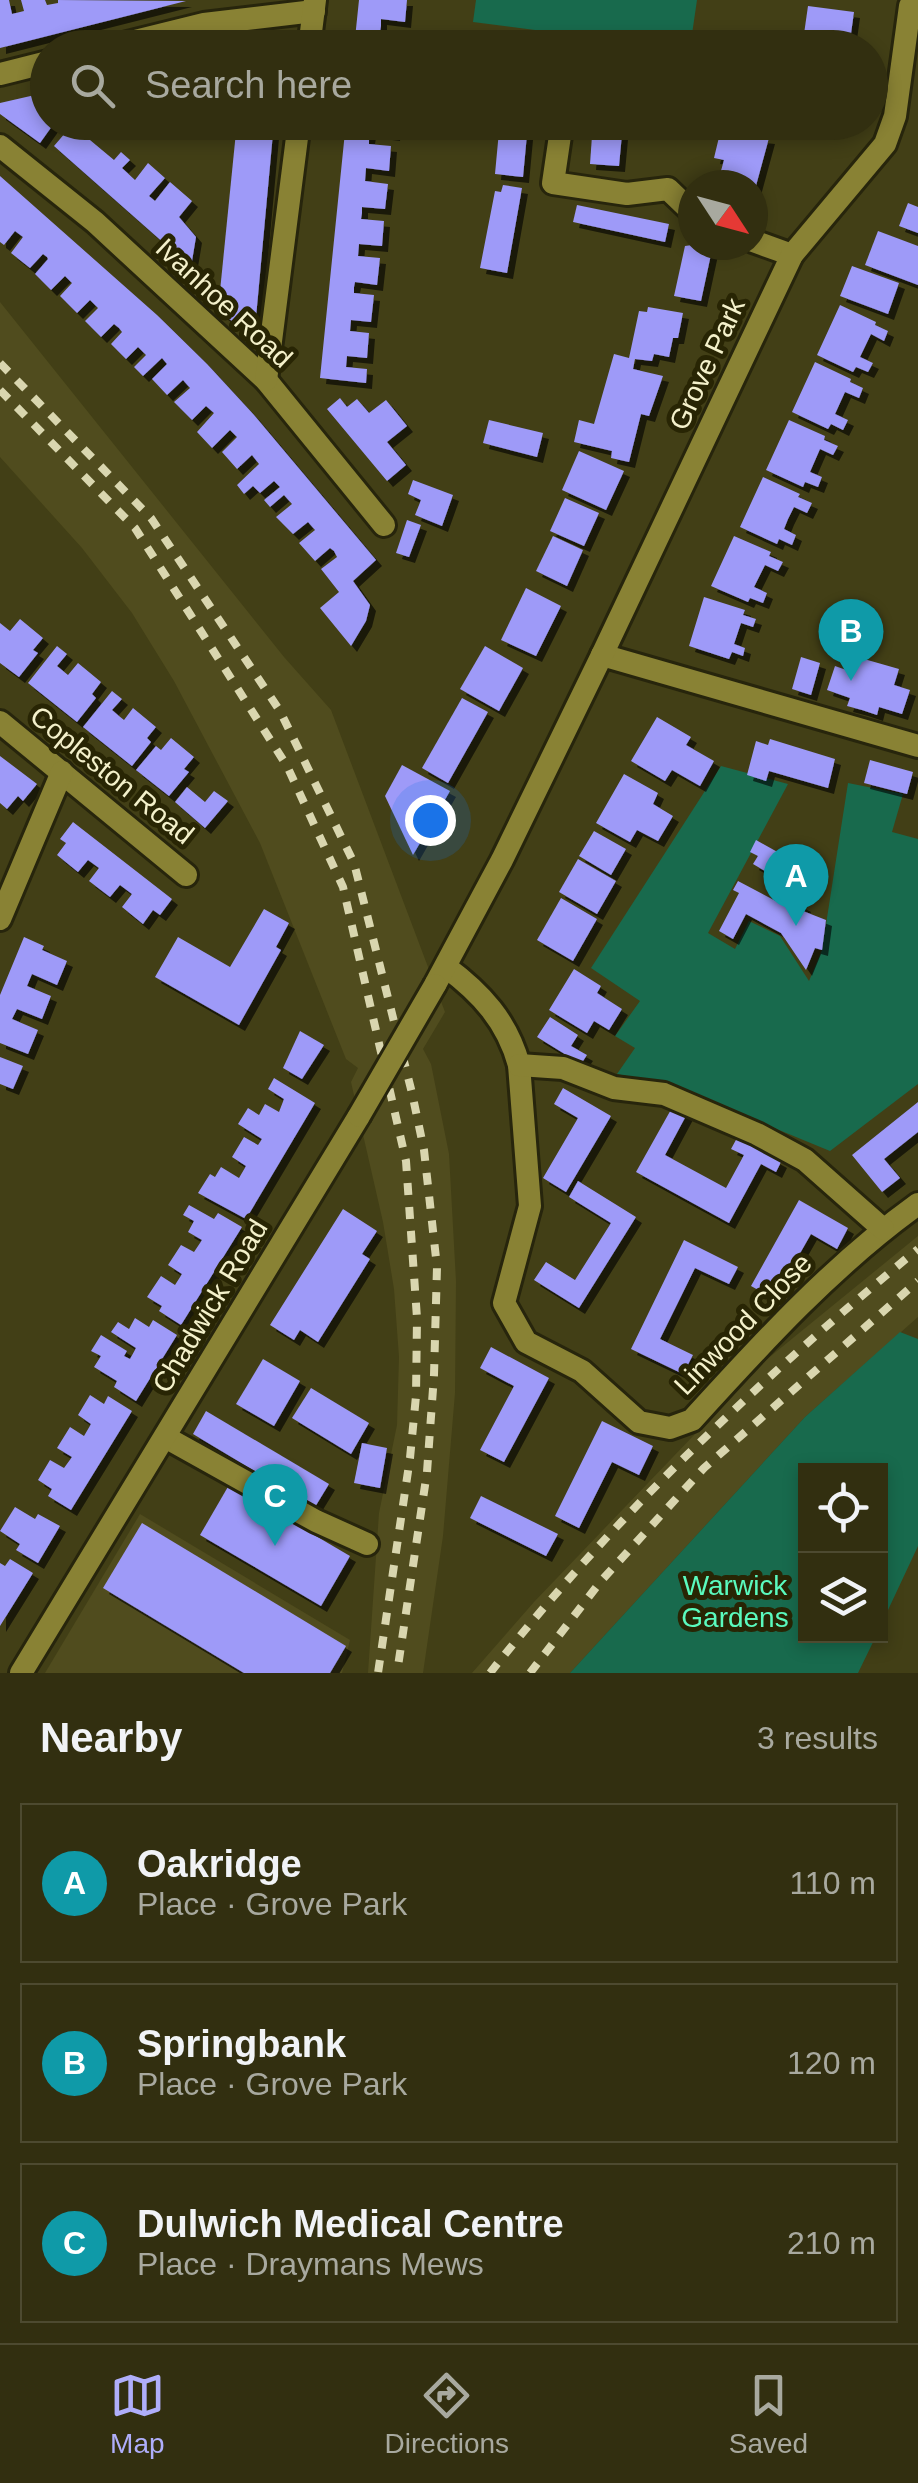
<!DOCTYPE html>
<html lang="en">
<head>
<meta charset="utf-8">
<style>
  :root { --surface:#322f10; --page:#3a3719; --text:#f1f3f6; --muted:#a8a99f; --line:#4d4a30; --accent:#afaefa }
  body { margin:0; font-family:Arial,sans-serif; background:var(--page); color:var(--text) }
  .controls { position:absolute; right:30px; bottom:30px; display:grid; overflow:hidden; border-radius:0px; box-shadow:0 5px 15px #0003 }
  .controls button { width:90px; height:90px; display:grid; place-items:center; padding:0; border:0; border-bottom:2px solid var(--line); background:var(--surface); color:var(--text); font:50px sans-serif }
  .compass { position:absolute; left:678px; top:170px; width:90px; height:90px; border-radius:50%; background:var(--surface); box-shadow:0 5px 15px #0003; rotate:126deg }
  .you { position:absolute; left:430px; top:820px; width:35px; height:35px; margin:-25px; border:8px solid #fff; border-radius:50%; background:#1a73e8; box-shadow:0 0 0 15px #1a73e833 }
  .badge { display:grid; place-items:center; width:65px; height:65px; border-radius:50%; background:var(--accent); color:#fff; font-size:32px; font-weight:700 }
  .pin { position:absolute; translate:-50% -82px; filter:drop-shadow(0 2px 5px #0008) }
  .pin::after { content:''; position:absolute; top:52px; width:35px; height:30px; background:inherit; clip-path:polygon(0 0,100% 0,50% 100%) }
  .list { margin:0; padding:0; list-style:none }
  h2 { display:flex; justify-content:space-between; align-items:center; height:130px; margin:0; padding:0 40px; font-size:42px }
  h2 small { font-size:32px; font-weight:400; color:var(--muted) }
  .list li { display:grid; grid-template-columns:65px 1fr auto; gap:30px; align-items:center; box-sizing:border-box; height:160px; margin:0 20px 20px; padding:0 20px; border:2px solid var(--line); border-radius:0px }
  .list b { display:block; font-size:38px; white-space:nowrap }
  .list p { margin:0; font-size:32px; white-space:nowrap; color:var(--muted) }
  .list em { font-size:32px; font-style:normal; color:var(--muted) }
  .icon { flex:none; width:55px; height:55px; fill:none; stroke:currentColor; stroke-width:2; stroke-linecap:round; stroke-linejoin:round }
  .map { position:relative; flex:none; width:918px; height:1673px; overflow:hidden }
  .search { position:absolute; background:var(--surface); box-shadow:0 5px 15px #0003; left:30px; right:30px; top:30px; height:110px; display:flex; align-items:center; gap:25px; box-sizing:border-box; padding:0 35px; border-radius:55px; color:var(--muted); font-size:38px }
  .sheet { height:670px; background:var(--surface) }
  nav { display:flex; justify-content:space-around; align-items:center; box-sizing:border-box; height:140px; border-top:2px solid var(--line); background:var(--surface); font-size:28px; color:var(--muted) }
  nav a { display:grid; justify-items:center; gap:5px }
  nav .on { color:var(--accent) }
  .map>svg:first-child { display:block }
  .built { fill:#504c1e }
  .green { fill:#186a4d }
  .building { fill:#9e9af8; filter:url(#shadow) }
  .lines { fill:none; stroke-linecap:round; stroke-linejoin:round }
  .street-casing { stroke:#27250c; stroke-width:28 }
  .street { stroke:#898234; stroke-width:22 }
  .rail { stroke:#d9d6af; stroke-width:8; stroke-dasharray:12 12; stroke-linecap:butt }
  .street-bridge-casing { stroke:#27250c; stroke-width:28; stroke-linecap:butt }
  .street-bridge { stroke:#898234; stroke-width:22 }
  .labels { text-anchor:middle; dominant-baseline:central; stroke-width:10; stroke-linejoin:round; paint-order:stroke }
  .street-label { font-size:28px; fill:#f4f1cb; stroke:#282504 }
  .park-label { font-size:28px; fill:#5afabe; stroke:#282504 }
</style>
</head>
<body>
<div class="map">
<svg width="918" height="1673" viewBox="0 0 918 1673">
  <defs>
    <filter id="shadow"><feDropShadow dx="6" dy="6" stdDeviation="0" flood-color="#0009"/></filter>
  </defs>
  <rect width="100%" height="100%" fill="#423f16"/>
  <g class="built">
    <polygon points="0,302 284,657 331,710 445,1012 423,1049 431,1064 449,1154 456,1281 455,1393 443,1536 423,1673 368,1673 379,1513 397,1425 399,1357 394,1289 383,1222 351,1082 358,1068 346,1059 260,843 174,681 132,613 82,548 0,457"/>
    <polygon points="918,1236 918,1317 805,1417 570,1673 472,1673 534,1602 766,1360"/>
    <polygon points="140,1514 350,1640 342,1673 45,1673"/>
  </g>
  <g class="green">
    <polygon points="476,0 697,0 690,48 665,47 473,22"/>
    <polygon points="721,766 788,784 708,933 735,949 749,921 780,936 809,981 822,950 848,783 903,794 892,832 918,839 918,1084 830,1151 669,1085 617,1074 635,1048 615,1036 640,1001 591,968"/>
    <polygon points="900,1332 918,1339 918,1546 881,1625 880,1470 806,1470 806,1636 876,1636 858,1673 570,1673 805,1417"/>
  </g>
  <g class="building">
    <polygon points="0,0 9,0 12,14 24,11 21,0 45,0 47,5 58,3 58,0 186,1 0,48"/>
    <polygon points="359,0 407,0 405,22 381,19 381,26 380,32 404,35 403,48 354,48"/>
    <polygon points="808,6 854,12 849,48 802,48"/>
    <polygon points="48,92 48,122 55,122 40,143 0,114 0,103"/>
    <polygon points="237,122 274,122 255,328 239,326 218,311"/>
    <polygon points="346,122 396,122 394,135 370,132 369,138 369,144 391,146 389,171 366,168 365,181 388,184 385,209 362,207 362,213 361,219 384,221 382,246 359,244 358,256 380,258 377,285 355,282 354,287 354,293 374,295 371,322 351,320 350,331 369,333 367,358 347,356 346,367 367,369 366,383 320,378"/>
    <polygon points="593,122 623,123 619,166 590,164"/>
    <polygon points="814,122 839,122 839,128"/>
    <polygon points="72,125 114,160 121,152 130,160 122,168 135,180 148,163 165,178 149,196 155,201 170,182 192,201 179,217 196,237 191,267 54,146"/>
    <polygon points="499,131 527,134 523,177 495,174"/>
    <polygon points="720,133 769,138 754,193 753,185 717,185 724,160 714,158"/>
    <polygon points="0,176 157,315 207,364 254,415 376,560 353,581 370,605 366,621 351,646 320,608 339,592 321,569 337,557 334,551 330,548 315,561 299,543 315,530 308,522 293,534 276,517 292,504 284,495 270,507 264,500 280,487 274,481 260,493 253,486 244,494 237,485 259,464 252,455 237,469 222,452 237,437 230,430 212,448 197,432 214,413 206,406 192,420 174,402 190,388 183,380 167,395 152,379 167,364 162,358 143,376 134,367 146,355 138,347 126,359 111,344 122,332 119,328 114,324 101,337 85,321 98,308 90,300 77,313 60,296 72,283 65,276 51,290 35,274 48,259 47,257 43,254 30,268 11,253 23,237 15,231 4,245 0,242"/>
    <polygon points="503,185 522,188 507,273 480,268 495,191 501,192"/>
    <polygon points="908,203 918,207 918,233 899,226"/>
    <polygon points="577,205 669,224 665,242 573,222"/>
    <polygon points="878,231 918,246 918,285 865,265"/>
    <polygon points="692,245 713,245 701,301 674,296 685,246"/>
    <polygon points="852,266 899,283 888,314 840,296"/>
    <polygon points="840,305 876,322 875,325 888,331 884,341 871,334 860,357 873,363 868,372 856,367 853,372 817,355"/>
    <polygon points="648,307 683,313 678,338 673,338 669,357 654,354 652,361 635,359 633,369 663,376 649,416 641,414 629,462 611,458 612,451 574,442 579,420 594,424 614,354 629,358 639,311 647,312"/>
    <polygon points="815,362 851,379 850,382 863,388 859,398 845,392 835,414 848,420 843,430 831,424 828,429 792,412"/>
    <polygon points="340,398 347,407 357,399 369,413 386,400 407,426 387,442 406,465 387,481 327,409"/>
    <polygon points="489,420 543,433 537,457 483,443"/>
    <polygon points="789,420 825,436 824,440 838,446 833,455 820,449 810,472 822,477 818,487 805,482 803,487 766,470"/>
    <polygon points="579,451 624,471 606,510 562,490"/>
    <polygon points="763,477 800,494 798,497 812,503 807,513 794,507 788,519 784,529 796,535 792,545 779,539 777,544 740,527"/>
    <polygon points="413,480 453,495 442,526 415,515 421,500 408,494"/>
    <polygon points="565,498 599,513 584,546 550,531"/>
    <polygon points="407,520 421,525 409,557 396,553"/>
    <polygon points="553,536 583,550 567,586 536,571"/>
    <polygon points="734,536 771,552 769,556 783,562 778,571 765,565 754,587 767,593 763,603 750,598 748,602 711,586"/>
    <polygon points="526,588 561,606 536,656 501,640"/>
    <polygon points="704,597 745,610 743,615 756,619 753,627 741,623 734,644 745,648 743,656 732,652 729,659 689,646"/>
    <polygon points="20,619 43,638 33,650 38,653 19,677 0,663 0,623 10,631"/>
    <polygon points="57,646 67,654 57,666 68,675 78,663 101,682 92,694 96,698 77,722 28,683"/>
    <polygon points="485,646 523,668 499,711 460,689"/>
    <polygon points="801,657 820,663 811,695 792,689"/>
    <polygon points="857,657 899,669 894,685 910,690 902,714 879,707 877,715 862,710 847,706 850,698 827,690 835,666 852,672"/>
    <polygon points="112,691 122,699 112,710 119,716 124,720 133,708 156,727 147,738 151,742 132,766 83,727"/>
    <polygon points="462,698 488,712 448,783 422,768"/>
    <polygon points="657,717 691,737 686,745 714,761 700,786 672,770 665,781 631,761"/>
    <polygon points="171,738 194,757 184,769 189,772 169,796 136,770 156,746 161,750"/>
    <polygon points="770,739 835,759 828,788 769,771 766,781 747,775 756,741 768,745"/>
    <polygon points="0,756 37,784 23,801 18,796 7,809 0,803"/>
    <polygon points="870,760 913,772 907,794 864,783"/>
    <polygon points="402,765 450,791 413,855 385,796"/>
    <polygon points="624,774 658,793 653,804 673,816 658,841 637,830 630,842 596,823"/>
    <polygon points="187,787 205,802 214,791 228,801 205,828 175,802"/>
    <polygon points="73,822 172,899 160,915 153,910 143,924 122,907 132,894 120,885 110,897 89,881 99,868 88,860 78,872 57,855 66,843 60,839"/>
    <polygon points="594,831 626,849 611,875 579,856"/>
    <polygon points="756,840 808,869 796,889 753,864 758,856 750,852"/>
    <polygon points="578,859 616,881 597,914 559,892"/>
    <polygon points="738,881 787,907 792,899 805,906 803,911 826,920 822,950 815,948 806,970 781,933 746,914 733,939 719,931 739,893 733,890"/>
    <polygon points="561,898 597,919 573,961 537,940"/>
    <polygon points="264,909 289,923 276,947 281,950 239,1025 155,977 178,937 230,967"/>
    <polygon points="24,937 44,946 42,950 67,961 57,985 32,974 27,986 51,996 42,1019 17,1009 12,1019 38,1030 28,1054 0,1043 0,995"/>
    <polygon points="574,969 601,986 597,993 622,1009 609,1030 594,1021 587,1033 549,1010"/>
    <polygon points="550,1017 578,1035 571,1046 587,1055 581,1064 537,1037"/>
    <polygon points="300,1031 324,1045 302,1079 283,1068"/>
    <polygon points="0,1057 23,1066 13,1089 0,1084"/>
    <polygon points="274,1078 315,1103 246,1219 198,1193 210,1174 215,1177 221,1167 239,1178 246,1166 232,1157 244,1137 258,1145 262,1139 238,1124 248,1108 259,1115 265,1104 279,1112 284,1099 268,1089"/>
    <polygon points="563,1088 611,1116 566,1192 543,1178 578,1118 554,1104"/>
    <polygon points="918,1102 918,1132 884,1159 900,1178 882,1192 852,1155"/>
    <polygon points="673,1106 687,1114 665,1155 726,1188 744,1155 731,1149 737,1138 781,1162 776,1172 761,1164 729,1223 636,1172"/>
    <polygon points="578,1181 636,1217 579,1308 534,1280 546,1262 575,1280 611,1223 569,1197"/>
    <polygon points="799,1200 848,1228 837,1249 811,1234 774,1299 751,1286"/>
    <polygon points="189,1205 214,1219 218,1213 242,1227 181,1325 159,1311 162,1306 147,1297 161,1276 175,1285 182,1274 168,1265 181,1245 194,1252 202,1240 188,1232 194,1221 183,1215"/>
    <polygon points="343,1209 377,1231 362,1254 370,1259 318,1342 300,1330 294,1340 270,1325"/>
    <polygon points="684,1240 738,1267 729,1284 695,1268 660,1339 693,1355 683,1374 631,1349"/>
    <polygon points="135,1318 149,1327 153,1320 177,1335 136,1401 114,1387 117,1381 94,1367 101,1356 91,1351 101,1335 127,1351 124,1356 130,1359 136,1348 111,1332 118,1322 129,1329"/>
    <polygon points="491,1347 549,1378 504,1462 480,1450 514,1386 480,1368"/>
    <polygon points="263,1359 300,1381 274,1426 236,1404"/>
    <polygon points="311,1388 369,1423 351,1454 292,1418"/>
    <polygon points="90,1395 104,1404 108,1396 132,1411 71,1510 48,1496 52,1489 38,1480 50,1460 64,1468 72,1457 57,1448 70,1427 84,1436 91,1424 78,1415"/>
    <polygon points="206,1411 329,1484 315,1507 193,1434"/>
    <polygon points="602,1421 653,1446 639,1475 612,1462 579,1528 555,1516"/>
    <polygon points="362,1443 387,1448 380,1488 354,1483"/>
    <polygon points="229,1485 350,1556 321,1606 200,1535"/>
    <polygon points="481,1496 558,1534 546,1556 470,1518"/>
    <polygon points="15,1507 35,1519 38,1514 60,1526 38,1563 16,1550 20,1544 0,1531"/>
    <polygon points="142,1523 346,1646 330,1673 244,1673 103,1588"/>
    <polygon points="10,1559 33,1573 0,1626 0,1563 5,1566"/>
  </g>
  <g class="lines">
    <defs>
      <g id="street">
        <polyline points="107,48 204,24 314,11"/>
        <polyline points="309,48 315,0"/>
        <polyline points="0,74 48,62"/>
        <polyline points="562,122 553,183 627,194 668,189 693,213"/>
        <polyline points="0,146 95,222 266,380 384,525"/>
        <polyline points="753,241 792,255"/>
        <polyline points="266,380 299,122"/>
        <polyline points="602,655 918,746"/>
        <polyline points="0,722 186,875"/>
        <polyline points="0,919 62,772"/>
        <path d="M446 967C481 993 507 1021 519 1065L530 1206 504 1303 526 1342 582 1371 639 1422 670 1428 692 1420C762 1343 833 1265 918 1204"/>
        <polyline points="435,985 502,860 602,655 792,255 885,144 895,116 910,6 915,0"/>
        <polyline points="519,1065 563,1068 614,1088 664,1094 757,1134 805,1160 883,1229"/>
        <polyline points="165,1437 316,1521 367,1544"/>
        <polyline points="21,1673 359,1116"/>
      </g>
    </defs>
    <use href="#street" class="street-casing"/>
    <use href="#street" class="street"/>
    <g class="rail">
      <polyline points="0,363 151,518 280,711 354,863 412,1093 424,1150 437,1267 434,1375 427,1472 397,1673"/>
      <polyline points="0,390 135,528 287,766 343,887 406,1161 417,1318 416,1396 410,1458 378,1673"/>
      <path d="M490 1673C615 1515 762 1377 918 1249"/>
      <polyline points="530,1673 601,1581 704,1468 918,1281"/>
    </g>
    <defs>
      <polyline id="street-bridge" points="359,1116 435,985"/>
    </defs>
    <use href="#street-bridge" class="street-bridge-casing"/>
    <use href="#street-bridge" class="street-bridge"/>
  </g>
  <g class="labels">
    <g class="street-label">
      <text transform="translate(224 303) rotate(43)">Ivanhoe Road</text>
      <text transform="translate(707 364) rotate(-65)">Grove Park</text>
      <text transform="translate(112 775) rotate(39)">Copleston Road</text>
      <text transform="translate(210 1306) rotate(-59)">Chadwick Road</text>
      <text transform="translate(743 1324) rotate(-46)">Linwood Close</text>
    </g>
    <g class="park-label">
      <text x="735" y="1585">Warwick<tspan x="735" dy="32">Gardens</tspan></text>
    </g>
  </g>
</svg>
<div class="controls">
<button><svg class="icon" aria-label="locate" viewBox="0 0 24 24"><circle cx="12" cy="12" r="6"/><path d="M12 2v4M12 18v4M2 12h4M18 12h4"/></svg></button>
<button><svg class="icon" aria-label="layers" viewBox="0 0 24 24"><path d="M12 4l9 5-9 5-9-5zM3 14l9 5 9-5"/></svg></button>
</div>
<svg class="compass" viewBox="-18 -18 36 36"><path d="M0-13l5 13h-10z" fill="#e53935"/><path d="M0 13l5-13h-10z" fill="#a8a99f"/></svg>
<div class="you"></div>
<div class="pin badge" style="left:796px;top:926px;background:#0f9aa8">A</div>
<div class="pin badge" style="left:851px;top:681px;background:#0f9aa8">B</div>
<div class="pin badge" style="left:275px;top:1546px;background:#0f9aa8">C</div>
<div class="search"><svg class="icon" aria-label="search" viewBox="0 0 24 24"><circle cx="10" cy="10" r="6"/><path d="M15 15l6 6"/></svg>Search here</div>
</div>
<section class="sheet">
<h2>Nearby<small>3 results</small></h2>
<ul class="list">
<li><span class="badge" style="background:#0f9aa8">A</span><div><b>Oakridge</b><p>Place · Grove Park</p></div><em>110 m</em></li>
<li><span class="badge" style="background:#0f9aa8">B</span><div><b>Springbank</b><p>Place · Grove Park</p></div><em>120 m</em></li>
<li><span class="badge" style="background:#0f9aa8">C</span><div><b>Dulwich Medical Centre</b><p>Place · Draymans Mews</p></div><em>210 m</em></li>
</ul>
</section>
<nav>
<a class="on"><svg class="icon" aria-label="map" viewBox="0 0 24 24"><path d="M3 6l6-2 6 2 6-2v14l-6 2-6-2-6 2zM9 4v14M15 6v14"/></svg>Map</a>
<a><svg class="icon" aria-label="directions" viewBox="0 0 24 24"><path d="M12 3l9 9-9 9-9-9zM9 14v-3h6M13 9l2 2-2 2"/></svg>Directions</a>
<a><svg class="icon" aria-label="saved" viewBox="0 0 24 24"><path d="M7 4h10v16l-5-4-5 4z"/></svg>Saved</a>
</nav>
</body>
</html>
